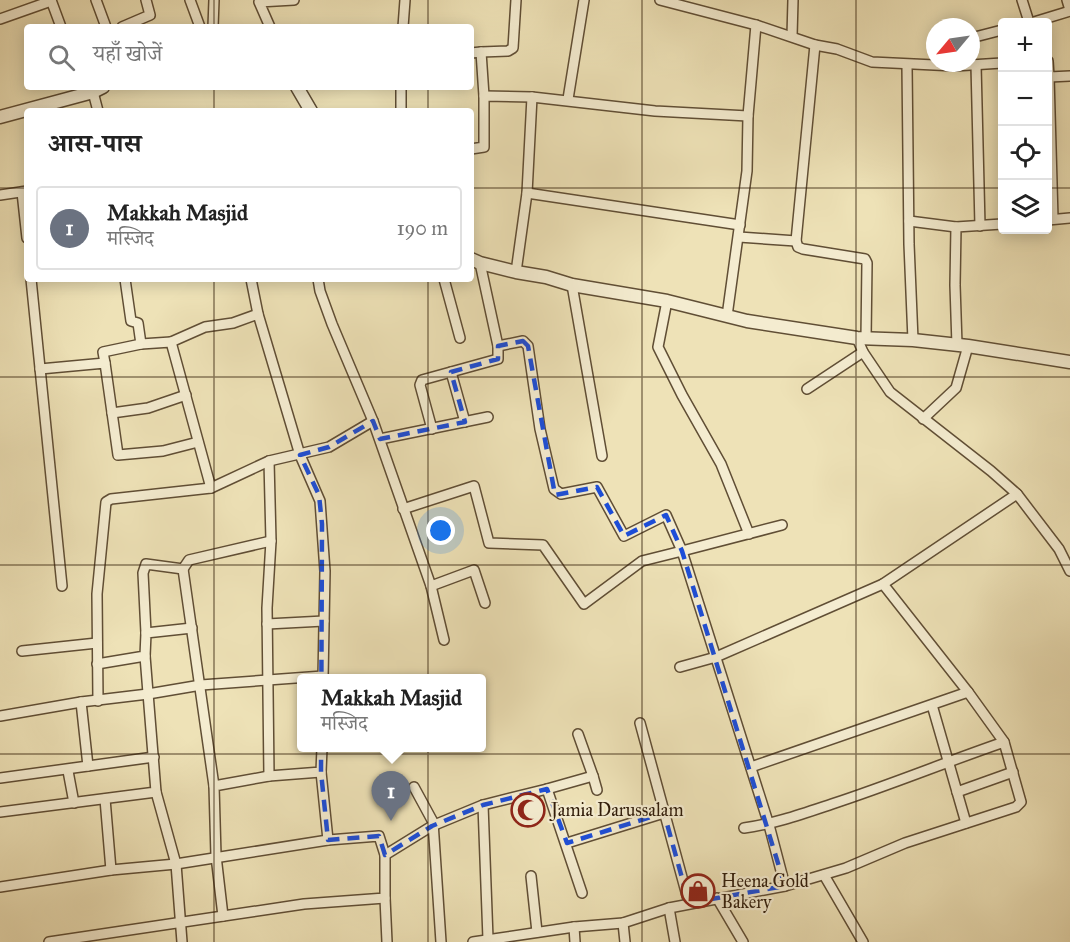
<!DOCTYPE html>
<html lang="hi">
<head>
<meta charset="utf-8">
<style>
  :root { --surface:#fff; --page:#f2f2f2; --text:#222; --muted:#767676; --line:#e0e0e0; --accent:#8f2418 }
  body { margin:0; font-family:"IM FELL Great Primer","Noto Serif Devanagari",serif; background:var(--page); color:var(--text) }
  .controls { position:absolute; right:18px; top:18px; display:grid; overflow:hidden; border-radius:6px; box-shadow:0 3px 15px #0003 }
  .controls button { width:54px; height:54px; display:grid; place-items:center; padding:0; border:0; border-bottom:2px solid var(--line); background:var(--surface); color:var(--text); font:30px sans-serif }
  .compass { position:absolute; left:926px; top:18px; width:54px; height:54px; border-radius:50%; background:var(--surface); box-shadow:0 3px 15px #0003; rotate:241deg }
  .you { position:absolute; left:441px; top:531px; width:21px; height:21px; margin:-15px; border:4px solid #fff; border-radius:50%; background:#1a73e8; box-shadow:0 0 0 9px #1a73e833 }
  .badge { display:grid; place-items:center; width:39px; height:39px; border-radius:50%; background:var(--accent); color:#fff; font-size:20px; font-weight:700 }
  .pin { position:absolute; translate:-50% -50px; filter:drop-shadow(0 2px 3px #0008) }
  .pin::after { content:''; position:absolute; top:32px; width:21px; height:18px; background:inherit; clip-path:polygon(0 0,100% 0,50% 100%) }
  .popup { position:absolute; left:297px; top:674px; width:189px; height:78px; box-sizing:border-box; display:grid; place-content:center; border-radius:6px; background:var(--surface); filter:drop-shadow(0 2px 4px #0005); font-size:20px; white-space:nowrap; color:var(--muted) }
  .popup b { font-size:22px; color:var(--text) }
  .popup::after { content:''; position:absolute; left:50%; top:100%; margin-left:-12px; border:12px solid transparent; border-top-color:var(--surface) }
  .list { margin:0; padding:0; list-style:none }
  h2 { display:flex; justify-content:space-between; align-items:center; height:78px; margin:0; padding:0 24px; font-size:26px }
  h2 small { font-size:20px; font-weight:400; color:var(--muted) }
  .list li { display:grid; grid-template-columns:39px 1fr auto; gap:18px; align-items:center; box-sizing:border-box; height:84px; margin:0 12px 12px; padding:0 12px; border:2px solid var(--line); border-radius:6px }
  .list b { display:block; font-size:22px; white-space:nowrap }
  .list p { margin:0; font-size:20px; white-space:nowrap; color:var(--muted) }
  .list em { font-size:20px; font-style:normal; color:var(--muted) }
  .icon { flex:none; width:33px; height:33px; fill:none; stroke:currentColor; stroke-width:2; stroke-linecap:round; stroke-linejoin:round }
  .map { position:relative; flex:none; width:1070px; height:942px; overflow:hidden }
  .search { position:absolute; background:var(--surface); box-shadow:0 3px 15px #0003; left:24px; top:24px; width:450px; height:66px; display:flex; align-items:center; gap:15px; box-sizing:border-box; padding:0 21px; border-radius:6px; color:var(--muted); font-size:22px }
  .panel { position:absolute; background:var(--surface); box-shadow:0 3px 15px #0003; left:24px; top:108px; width:450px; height:174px; border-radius:6px }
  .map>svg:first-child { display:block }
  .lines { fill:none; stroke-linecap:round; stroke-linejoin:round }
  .minor-casing { stroke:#604e35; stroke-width:12 }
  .tertiary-casing { stroke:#604e35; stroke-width:15 }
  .minor { stroke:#f4ecd0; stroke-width:9 }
  .tertiary { stroke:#f4ecd0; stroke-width:12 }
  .marked { fill:none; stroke:#1d4ed8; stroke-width:4.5; stroke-dasharray:12 8; stroke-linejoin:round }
  .grid { fill:none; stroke:#301c0a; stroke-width:1.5; stroke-opacity:0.55 }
  .labels { text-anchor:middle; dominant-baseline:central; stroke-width:4.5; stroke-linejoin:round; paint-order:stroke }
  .poi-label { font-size:18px; fill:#301c0a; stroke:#f4ecd0; text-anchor:start }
</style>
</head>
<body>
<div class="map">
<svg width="1070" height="942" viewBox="0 0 1070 942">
  <rect width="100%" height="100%" fill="#eee2b7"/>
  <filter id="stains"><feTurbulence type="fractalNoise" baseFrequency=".00333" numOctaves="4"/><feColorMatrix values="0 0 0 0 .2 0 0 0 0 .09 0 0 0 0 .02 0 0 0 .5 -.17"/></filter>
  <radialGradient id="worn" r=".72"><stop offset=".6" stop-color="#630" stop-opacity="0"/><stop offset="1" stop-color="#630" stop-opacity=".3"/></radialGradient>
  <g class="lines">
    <defs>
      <g id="minor">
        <polyline points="51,0 61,27"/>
        <polyline points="96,0 106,27"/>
        <polyline points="190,0 200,27"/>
        <polyline points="660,0 756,25 815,45 837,49 872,62 955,66 1002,63"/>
        <polyline points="1022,0 1029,22"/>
        <polyline points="1067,0 1070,10"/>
        <polyline points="0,19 51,1"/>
        <polyline points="1034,22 1070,11"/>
        <polyline points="122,27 150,15 146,0"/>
        <polyline points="213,27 214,0"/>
        <polyline points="270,27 259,2 294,0"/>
        <polyline points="403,27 405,0"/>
        <polyline points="792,36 793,0"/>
        <polyline points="971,38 1002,30"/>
        <polyline points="815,45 796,241 798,247 803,249 865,259 867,263 866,338"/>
        <polyline points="481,52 508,51 513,48 516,0"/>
        <polyline points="471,53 481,52 484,96"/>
        <polyline points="1048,61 1049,77 1070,76"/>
        <polyline points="976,65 980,226"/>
        <polyline points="907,66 909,244 913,340"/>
        <polyline points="1049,77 1053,219"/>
        <polyline points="401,87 401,111"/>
        <polyline points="93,92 98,111"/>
        <polyline points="568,99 584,0"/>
        <polyline points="471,149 484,147 484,96 532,97 655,111 748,116"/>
        <polyline points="22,192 27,238"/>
        <polyline points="527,193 740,225"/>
        <polyline points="0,195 27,191"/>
        <polyline points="1048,220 1070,218"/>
        <polyline points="909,221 956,227"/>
        <polyline points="739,237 796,241"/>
        <polyline points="516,272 527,193 532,97"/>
        <polyline points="31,279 62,586"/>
        <polyline points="125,279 131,321 138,323 141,344 171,342 211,488 269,461 329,447 373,421"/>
        <polyline points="251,279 258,314 300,455 320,501 325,571 323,678"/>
        <polyline points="318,279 320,291 332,324 373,421 431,586 444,640"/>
        <polyline points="444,279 460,338"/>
        <polyline points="572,285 602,456"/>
        <polyline points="667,301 658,347 682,395 721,464 749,534"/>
        <polyline points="727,316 747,171 748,116 756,25"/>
        <polyline points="857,338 863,352 890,392 991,471 1017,494 1059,549 1070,571"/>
        <polyline points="171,342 205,327 233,323 258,314"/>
        <polyline points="957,345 955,285 956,227 1002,224"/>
        <polyline points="498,346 523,341 528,346 540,429 554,489 561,494 597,487 624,536 666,515 682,551 782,525"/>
        <polyline points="105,363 103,352 141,344"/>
        <polyline points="40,369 105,363 118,455 163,451 198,442"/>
        <polyline points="451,372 465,422"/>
        <polyline points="807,389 863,352"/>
        <polyline points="112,413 148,408 186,395"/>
        <polyline points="923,419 956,388 968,346"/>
        <polyline points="432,429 420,385 422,380 498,359 498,346 480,263"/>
        <polyline points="380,439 488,417"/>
        <polyline points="403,509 474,486 489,543 543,545 584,604 642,561 682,551 769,825 785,886"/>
        <polyline points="183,569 214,786"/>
        <polyline points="431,586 474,570 485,603"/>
        <polyline points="267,624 324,621"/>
        <polyline points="146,633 143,573 146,564 183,569 189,560 271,541"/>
        <polyline points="22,651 97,643"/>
        <polyline points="97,664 145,656 146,633 192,628"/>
        <polyline points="680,667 716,657 883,584"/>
        <polyline points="968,692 1004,742"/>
        <polyline points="98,701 97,594 106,502 111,499 211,488"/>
        <polyline points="81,702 88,766"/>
        <polyline points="932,705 966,823"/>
        <polyline points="0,716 81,702 148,694 201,685 323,676"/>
        <polyline points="640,723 689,903"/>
        <polyline points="578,734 593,776"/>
        <polyline points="751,767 968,692 883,584 1017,494"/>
        <polyline points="68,771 74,803"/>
        <polyline points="321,772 328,840"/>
        <polyline points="269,776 267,608 271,541 269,461"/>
        <polyline points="0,778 154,757"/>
        <polyline points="414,787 433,822 441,942"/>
        <polyline points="547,789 593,776 597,790"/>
        <polyline points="156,792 176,864 182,942"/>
        <polyline points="957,792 1013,772"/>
        <polyline points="105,799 111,870"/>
        <polyline points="483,805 488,939"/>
        <polyline points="0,812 156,792 145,656"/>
        <polyline points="567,843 664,813"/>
        <polyline points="385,855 432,826 483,805 547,789 582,893"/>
        <polyline points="824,875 863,942"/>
        <polyline points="531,876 537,932"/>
        <polyline points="0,887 111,870 176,864 328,840 379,836 385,855 385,898 304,904 49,942"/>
        <polyline points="385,898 387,942"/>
        <polyline points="717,898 743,942"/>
        <polyline points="669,908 675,942"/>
        <polyline points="223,916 216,856 214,786 269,776 321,772 322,748"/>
        <polyline points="623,923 625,942"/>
        <polyline points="574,927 575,942"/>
        <path d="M473 942 574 927 623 923 669 908 785 886 846 868 905 843 1016 807 1021 802 1004 742C946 762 890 785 832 804 802 814 774 824 744 828"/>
      </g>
      <g id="tertiary">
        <polyline points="297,87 311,111"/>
        <polyline points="0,117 93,92 103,87"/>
        <polyline points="471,259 480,263 516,272 546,277 572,285 667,301 747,321 857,338 913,340 968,346 1070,362"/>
      </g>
    </defs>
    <use href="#minor" class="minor-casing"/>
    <use href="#tertiary" class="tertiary-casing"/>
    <use href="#minor" class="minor"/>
    <use href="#tertiary" class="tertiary"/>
  </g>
  <path class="marked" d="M523 341 528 346 555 495 597 487 624 536 666 515 682 551 785 886 689 903 664 813 567 843 547 789 483 805 432 826 385 855 379 836 328 840 321 772 322 524 319 495 300 455 329 447 373 421 380 439 465 422 451 372 498 359V346Z"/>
  <path class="grid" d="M214 0V27M428 0V27M642 0V942M856 0V942M214 87V111M428 87V111M0 188H27M471 188H1002M1048 188H1070M214 279V942M428 279V942M0 377H1070M0 565H1070M0 754H1070"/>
  <defs>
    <symbol id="mosque-ring" viewBox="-11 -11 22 22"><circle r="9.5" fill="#f4ecd0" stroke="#8f2418" stroke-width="1.5"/><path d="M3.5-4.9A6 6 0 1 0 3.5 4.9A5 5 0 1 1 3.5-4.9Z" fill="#8f2418"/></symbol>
    <symbol id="shop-ring" viewBox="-11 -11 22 22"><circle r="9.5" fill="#f4ecd0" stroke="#8f2418" stroke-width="1.5"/><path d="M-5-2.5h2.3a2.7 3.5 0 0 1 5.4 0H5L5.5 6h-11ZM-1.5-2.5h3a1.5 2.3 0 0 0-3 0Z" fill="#8f2418"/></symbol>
  </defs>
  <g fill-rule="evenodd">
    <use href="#mosque-ring" x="509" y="791" width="38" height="38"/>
    <use href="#shop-ring" x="679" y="872" width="38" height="38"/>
  </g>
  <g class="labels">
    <g class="poi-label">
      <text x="551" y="810">Jamia Darussalam</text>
      <text x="721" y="881">Heena Gold<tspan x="721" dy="21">Bakery</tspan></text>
    </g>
  </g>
  <rect width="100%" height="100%" filter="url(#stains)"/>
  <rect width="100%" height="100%" fill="url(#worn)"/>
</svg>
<div class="controls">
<button>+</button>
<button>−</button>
<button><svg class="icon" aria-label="locate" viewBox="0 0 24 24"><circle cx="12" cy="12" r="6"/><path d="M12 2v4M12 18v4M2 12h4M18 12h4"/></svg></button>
<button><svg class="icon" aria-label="layers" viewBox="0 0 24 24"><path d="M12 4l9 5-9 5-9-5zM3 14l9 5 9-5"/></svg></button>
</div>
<svg class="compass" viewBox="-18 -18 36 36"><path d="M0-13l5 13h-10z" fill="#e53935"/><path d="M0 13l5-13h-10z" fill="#767676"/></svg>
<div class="you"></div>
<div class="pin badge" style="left:391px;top:821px;background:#6b7280">1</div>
<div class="popup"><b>Makkah Masjid</b>मस्जिद</div>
<div class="search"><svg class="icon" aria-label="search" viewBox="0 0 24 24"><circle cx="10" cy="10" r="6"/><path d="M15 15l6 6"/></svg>यहाँ खोजें</div>
<section class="panel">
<h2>आस-पास<small></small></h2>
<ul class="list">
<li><span class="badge" style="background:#6b7280">1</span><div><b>Makkah Masjid</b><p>मस्जिद</p></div><em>190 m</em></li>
</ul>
</section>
</div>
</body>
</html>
